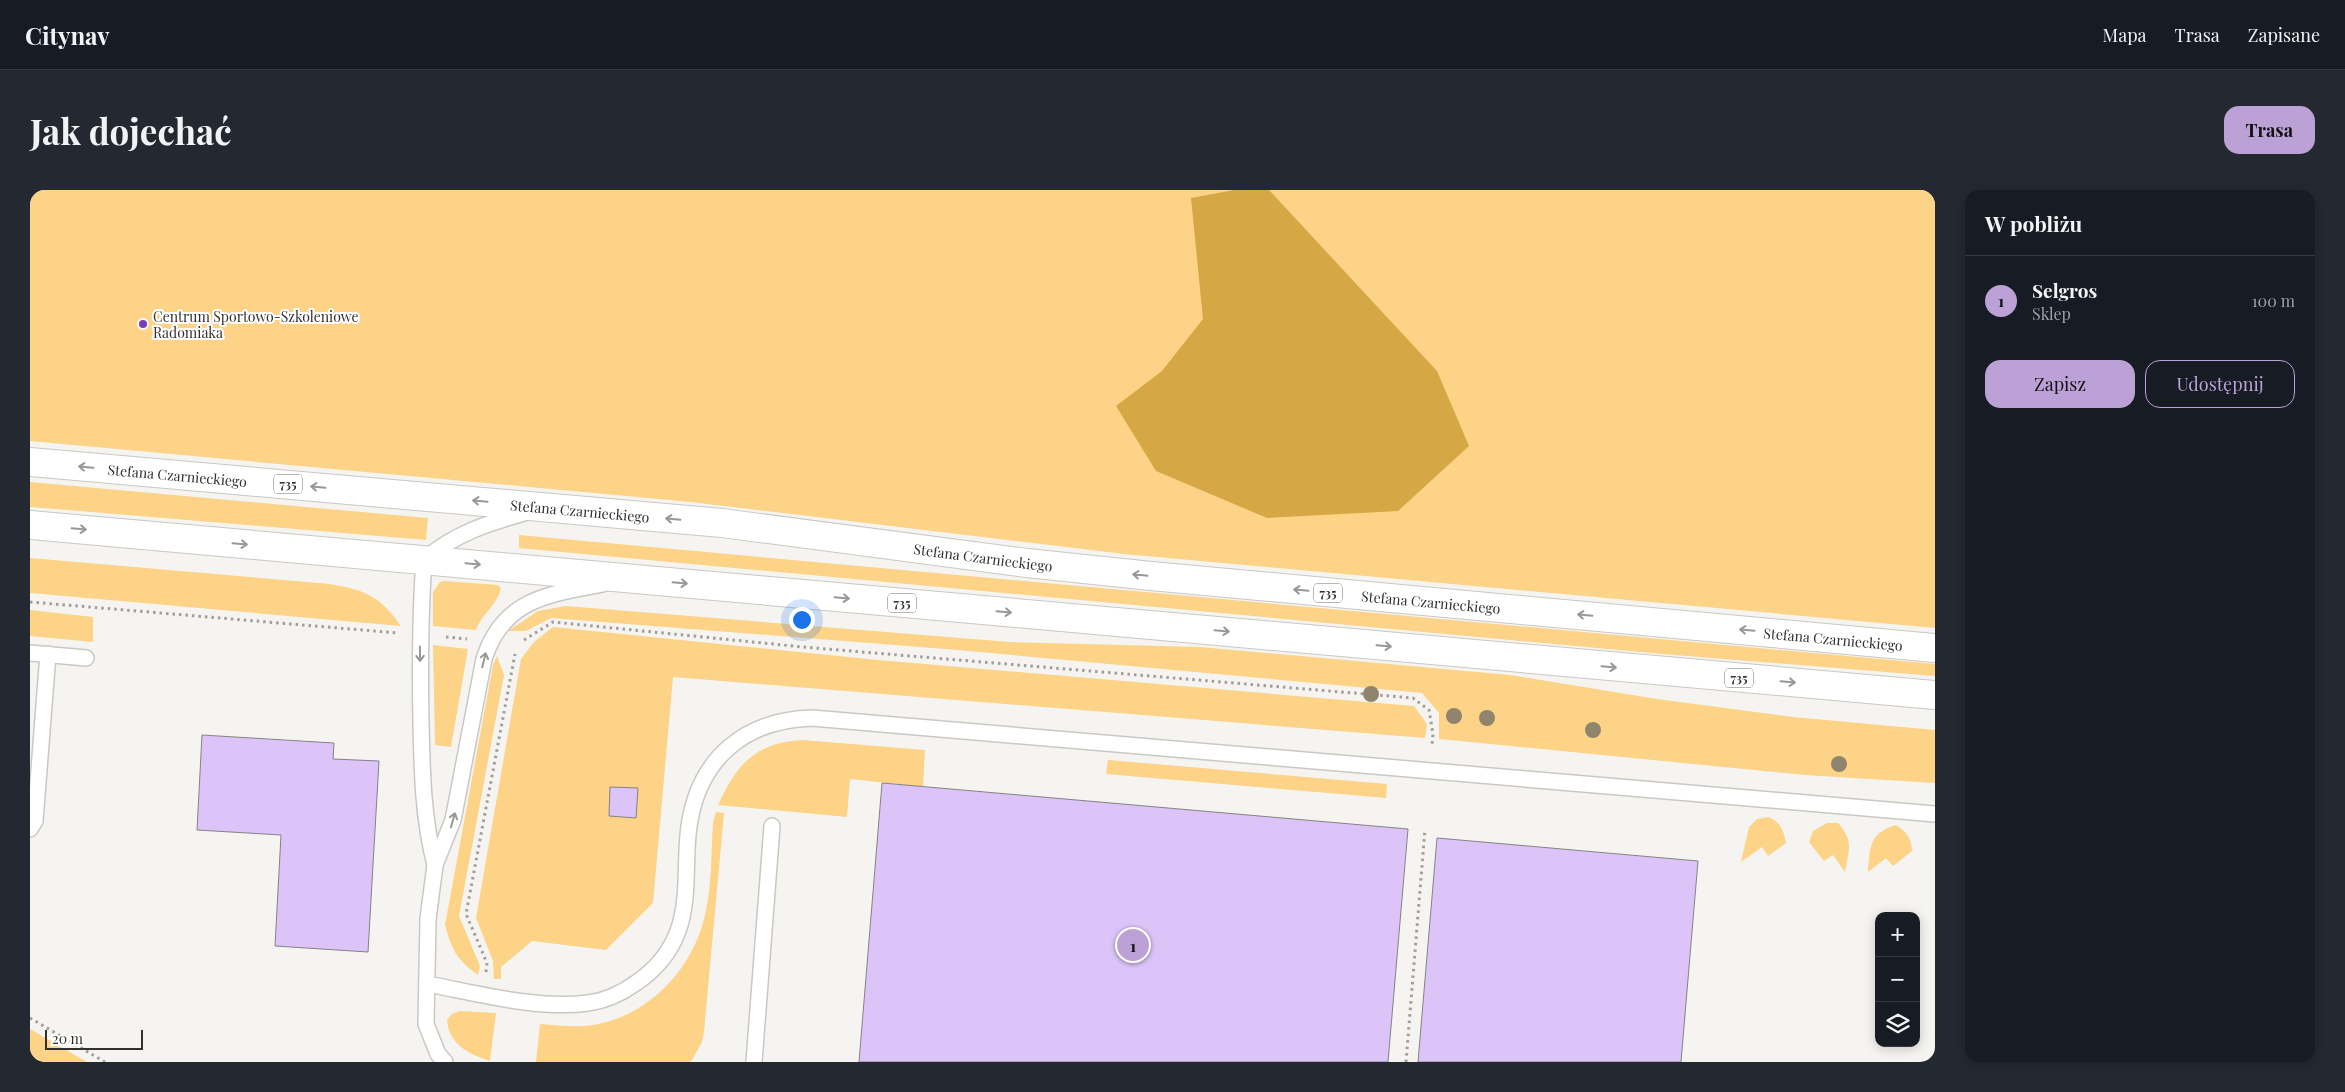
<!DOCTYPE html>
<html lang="pl">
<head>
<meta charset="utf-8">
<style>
  :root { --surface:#171b24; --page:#242831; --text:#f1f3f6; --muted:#9ea1a6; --line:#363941; --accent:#bca1d7 }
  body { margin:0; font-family:"Playfair Display",serif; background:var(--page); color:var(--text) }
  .controls { position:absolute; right:15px; bottom:15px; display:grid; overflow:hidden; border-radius:10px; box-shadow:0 2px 12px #0003 }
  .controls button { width:45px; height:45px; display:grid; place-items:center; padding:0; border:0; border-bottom:1px solid var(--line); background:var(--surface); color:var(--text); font:25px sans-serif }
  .scale { position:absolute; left:15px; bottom:12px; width:98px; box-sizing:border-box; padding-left:5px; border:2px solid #31302e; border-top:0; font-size:14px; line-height:18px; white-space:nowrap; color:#31302e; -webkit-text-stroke:4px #fff; paint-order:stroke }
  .you { position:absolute; left:771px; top:429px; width:18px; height:18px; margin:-12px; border:4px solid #fff; border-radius:50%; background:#1a73e8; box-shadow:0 0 0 8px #1a73e833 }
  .badge { display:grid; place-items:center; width:32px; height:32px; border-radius:50%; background:var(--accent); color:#111; font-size:16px; font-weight:700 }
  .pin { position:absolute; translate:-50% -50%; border:2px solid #fff; box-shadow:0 1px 5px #0006 }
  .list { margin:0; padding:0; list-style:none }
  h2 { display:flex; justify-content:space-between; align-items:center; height:65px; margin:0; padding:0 20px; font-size:21px }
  h2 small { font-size:16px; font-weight:400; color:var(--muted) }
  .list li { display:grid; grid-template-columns:32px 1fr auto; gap:15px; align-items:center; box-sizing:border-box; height:90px; padding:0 20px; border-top:1px solid var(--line) }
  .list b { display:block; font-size:19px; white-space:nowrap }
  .list p { margin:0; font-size:16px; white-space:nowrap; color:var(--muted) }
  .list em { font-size:16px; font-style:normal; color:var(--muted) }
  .actions { display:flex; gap:10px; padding:15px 20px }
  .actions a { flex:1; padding:11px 0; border:1px solid var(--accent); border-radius:15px; text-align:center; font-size:18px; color:var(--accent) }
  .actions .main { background:var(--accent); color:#111 }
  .icon { flex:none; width:28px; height:28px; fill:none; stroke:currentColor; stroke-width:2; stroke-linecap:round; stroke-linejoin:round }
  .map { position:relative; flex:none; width:1905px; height:872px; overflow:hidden; border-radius:15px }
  header { display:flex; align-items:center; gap:30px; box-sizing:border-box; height:70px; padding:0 25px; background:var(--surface); border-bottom:1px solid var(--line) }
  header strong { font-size:24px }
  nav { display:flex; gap:28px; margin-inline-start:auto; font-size:18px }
  .intro { display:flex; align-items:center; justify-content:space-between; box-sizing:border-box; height:120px; padding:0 30px }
  h1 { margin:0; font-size:35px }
  .button { padding:12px 22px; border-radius:15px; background:var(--accent); color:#111; font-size:18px; font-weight:700 }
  main { display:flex; gap:30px; padding:0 30px }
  aside { flex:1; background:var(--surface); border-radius:15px; box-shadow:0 2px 12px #0003 }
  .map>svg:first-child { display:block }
  .green { fill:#fcd387 }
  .forest { fill:#d6a745 }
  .building { fill:#dcc4f8; stroke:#848286 }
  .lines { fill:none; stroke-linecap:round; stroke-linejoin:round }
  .service-casing { stroke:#cac8c4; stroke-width:18 }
  .primary-casing { stroke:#cac8c4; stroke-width:30 }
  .path { stroke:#9f9e9b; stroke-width:3; stroke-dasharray:2.5 4; stroke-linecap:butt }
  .service { stroke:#fff; stroke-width:15 }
  .primary { stroke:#fff; stroke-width:28 }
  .tree { fill:#90856c }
  .oneway { stroke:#989896 }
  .poi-dot { fill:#7c3db1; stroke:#fff; stroke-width:2 }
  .labels { text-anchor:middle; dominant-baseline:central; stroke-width:4; stroke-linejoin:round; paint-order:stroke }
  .shield { fill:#fff; stroke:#6f6e6d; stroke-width:1 }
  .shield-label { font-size:12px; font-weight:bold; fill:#31302e }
  .poi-label { font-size:14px; fill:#31302e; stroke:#fff; text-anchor:start }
  .street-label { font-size:14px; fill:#31302e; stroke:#fff }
</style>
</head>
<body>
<header>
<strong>Citynav</strong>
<nav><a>Mapa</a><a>Trasa</a><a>Zapisane</a></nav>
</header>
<div class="intro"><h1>Jak dojechać</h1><a class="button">Trasa</a></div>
<main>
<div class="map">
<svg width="1905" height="872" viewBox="0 0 1905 872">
  <rect width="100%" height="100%" fill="#f6f4f0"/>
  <g class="green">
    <polygon points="0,0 1905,0 1905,438 1094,364 661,312 0,251"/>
    <polygon points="0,292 398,328 396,350 38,320 0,317"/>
    <polygon points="489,345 1905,474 1905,486 1632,464 489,358"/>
    <path d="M0 368 300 394C335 400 350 406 371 436L0 403Z"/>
    <path d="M415 391 468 395 471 398C468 414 451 425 446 440L403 436V402L410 392Z"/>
    <polygon points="536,416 980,452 1170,457 1480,485 1627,509 1763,527 1905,540 1905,593 1775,585 1409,549 1409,523 1392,503 928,460 521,428 496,441 478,441 508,421"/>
    <polygon points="0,420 63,427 63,452 0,446"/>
    <polygon points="523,437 848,470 1384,516 1397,534 1395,548 643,487 623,713 576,760 502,751 471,777 471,789 464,789 463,771 446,728 491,469 504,452"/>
    <polygon points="403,455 438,459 421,557 405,555"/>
    <path d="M467 466 474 485 429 726 450 776 448 785C426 769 422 760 415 735L463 475Z"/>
    <path d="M772 550 895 560 893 597 820 589 817 627 688 615C707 574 725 553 772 550Z"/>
    <polygon points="1078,570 1357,594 1356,608 1076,584"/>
    <path d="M686 622 694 623 674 842 672 852 662 870 660 872H506L510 834C528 835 545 838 563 835 620 826 666 776 676 720 682 692 681 662 683 633Z"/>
    <path d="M1739 627C1750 632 1754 641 1756 653L1738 666 1732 657 1711 672 1719 637 1727 629Z"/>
    <path d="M1797 633H1808C1824 651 1819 660 1815 682L1803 665 1794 671 1779 652 1783 641Z"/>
    <path d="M1866 635C1876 641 1882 649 1882 661L1863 676 1856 668 1838 682C1840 657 1839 643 1866 635Z"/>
    <path d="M430 821 466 823 460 871C439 864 419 855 417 830L422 824Z"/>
    <polygon points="0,839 57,872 0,872"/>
  </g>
  <polygon class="forest" points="1204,0 1239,0 1407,181 1439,256 1368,321 1237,328 1126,281 1086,216 1132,181 1173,129 1161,8"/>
  <g class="building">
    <polygon points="172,545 304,553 303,569 349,571 338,762 245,756 251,645 167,640"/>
    <polygon points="852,593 1378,639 1358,872 829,872"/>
    <polygon points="580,597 608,598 606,628 579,626"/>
    <polygon points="1407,648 1668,671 1651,872 1388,872"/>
  </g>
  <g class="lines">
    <defs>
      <g id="service">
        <polyline points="0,463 56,468"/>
        <polyline points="0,639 5,631 18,464"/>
        <path d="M405 675C393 629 392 582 391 534 390 479 390 425 394 370 425 343 459 333 497 322"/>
        <path d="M397 794C447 803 507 820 558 813 575 811 592 803 606 793 625 780 640 763 648 741 660 708 654 670 659 636 669 568 715 530 782 528L1905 624"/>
        <path d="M415 872 408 864 396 834 398 729 405 675 423 630 454 469C473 409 519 404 573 394"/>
        <polyline points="724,872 742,636"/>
      </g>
      <g id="primary">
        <path id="s1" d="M0 272 692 333 997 373 1121 386 1905 458"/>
        <polyline points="0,335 1905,505"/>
      </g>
    </defs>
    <use href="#service" class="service-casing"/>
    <use href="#primary" class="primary-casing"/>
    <g class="path">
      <polyline points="0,412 368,443"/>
      <polyline points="416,447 437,449"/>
      <polyline points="494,450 523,432 773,457 1383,508 1399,520 1403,544 1402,556"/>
      <polyline points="456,782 457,773 436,724 485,464"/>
      <polyline points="0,828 75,872"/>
      <polyline points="1376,872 1395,639"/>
    </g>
    <use href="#service" class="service"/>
    <use href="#primary" class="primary"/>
  </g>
  <g class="tree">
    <circle cx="1341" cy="504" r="8"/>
    <circle cx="1424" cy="526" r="8"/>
    <circle cx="1457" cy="528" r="8"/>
    <circle cx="1563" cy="540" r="8"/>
    <circle cx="1809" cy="574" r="8"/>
  </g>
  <defs><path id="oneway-shaft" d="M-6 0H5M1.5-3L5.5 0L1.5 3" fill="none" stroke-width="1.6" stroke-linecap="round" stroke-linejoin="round" transform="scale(1.25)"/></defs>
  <g class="oneway">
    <use href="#oneway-shaft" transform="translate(56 277) rotate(-175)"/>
    <use href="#oneway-shaft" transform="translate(288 297) rotate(-175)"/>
    <use href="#oneway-shaft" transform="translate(450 311) rotate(-175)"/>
    <use href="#oneway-shaft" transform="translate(643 329) rotate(-175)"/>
    <use href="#oneway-shaft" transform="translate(49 339) rotate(5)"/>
    <use href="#oneway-shaft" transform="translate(210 354) rotate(5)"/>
    <use href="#oneway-shaft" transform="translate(443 374) rotate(5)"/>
    <use href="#oneway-shaft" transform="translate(1110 385) rotate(-174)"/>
    <use href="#oneway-shaft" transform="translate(650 393) rotate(5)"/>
    <use href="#oneway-shaft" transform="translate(1271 400) rotate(-175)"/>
    <use href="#oneway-shaft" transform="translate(812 408) rotate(5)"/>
    <use href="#oneway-shaft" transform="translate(974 422) rotate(5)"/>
    <use href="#oneway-shaft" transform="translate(1555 425) rotate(-175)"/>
    <use href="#oneway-shaft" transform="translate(1717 440) rotate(-175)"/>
    <use href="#oneway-shaft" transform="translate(1192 441) rotate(5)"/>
    <use href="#oneway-shaft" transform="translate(1354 456) rotate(5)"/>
    <use href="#oneway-shaft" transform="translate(390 464) rotate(89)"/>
    <use href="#oneway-shaft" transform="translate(454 470) rotate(-76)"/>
    <use href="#oneway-shaft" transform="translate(1579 477) rotate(5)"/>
    <use href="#oneway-shaft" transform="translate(1758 492) rotate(5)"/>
    <use href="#oneway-shaft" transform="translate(423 630) rotate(-74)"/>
  </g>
  <circle class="poi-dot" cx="113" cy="134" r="5"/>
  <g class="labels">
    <g class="shield">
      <rect x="244" y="284.5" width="28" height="19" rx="4"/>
      <rect x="1284" y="393.5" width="28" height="19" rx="4"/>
      <rect x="858" y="403.5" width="28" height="19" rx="4"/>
      <rect x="1695" y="478.5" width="28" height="19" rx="4"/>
    </g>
    <g class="shield-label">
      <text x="258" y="294">735</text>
      <text x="1298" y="403">735</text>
      <text x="872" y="413">735</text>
      <text x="1709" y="488">735</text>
    </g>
    <g class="poi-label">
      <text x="123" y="126">Centrum Sportowo-Szkoleniowe<tspan x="123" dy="16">Radomiaka</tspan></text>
    </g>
    <g class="street-label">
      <text stroke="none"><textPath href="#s1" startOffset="148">Stefana Czarnieckiego</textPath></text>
      <text stroke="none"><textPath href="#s1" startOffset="552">Stefana Czarnieckiego</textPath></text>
      <text stroke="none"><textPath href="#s1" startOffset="958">Stefana Czarnieckiego</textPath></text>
      <text stroke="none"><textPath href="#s1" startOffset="1408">Stefana Czarnieckiego</textPath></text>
      <text stroke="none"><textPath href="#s1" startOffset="1812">Stefana Czarnieckiego</textPath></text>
    </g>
  </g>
</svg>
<div class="controls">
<button>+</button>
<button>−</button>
<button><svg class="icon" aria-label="layers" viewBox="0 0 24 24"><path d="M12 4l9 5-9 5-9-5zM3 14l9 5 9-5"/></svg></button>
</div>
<div class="scale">20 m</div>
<div class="you"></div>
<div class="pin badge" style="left:1103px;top:755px">1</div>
</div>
<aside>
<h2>W pobliżu<small></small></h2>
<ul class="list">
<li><span class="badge">1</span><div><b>Selgros</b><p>Sklep</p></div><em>100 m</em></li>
</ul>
<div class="actions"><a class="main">Zapisz</a><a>Udostępnij</a></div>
</aside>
</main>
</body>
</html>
